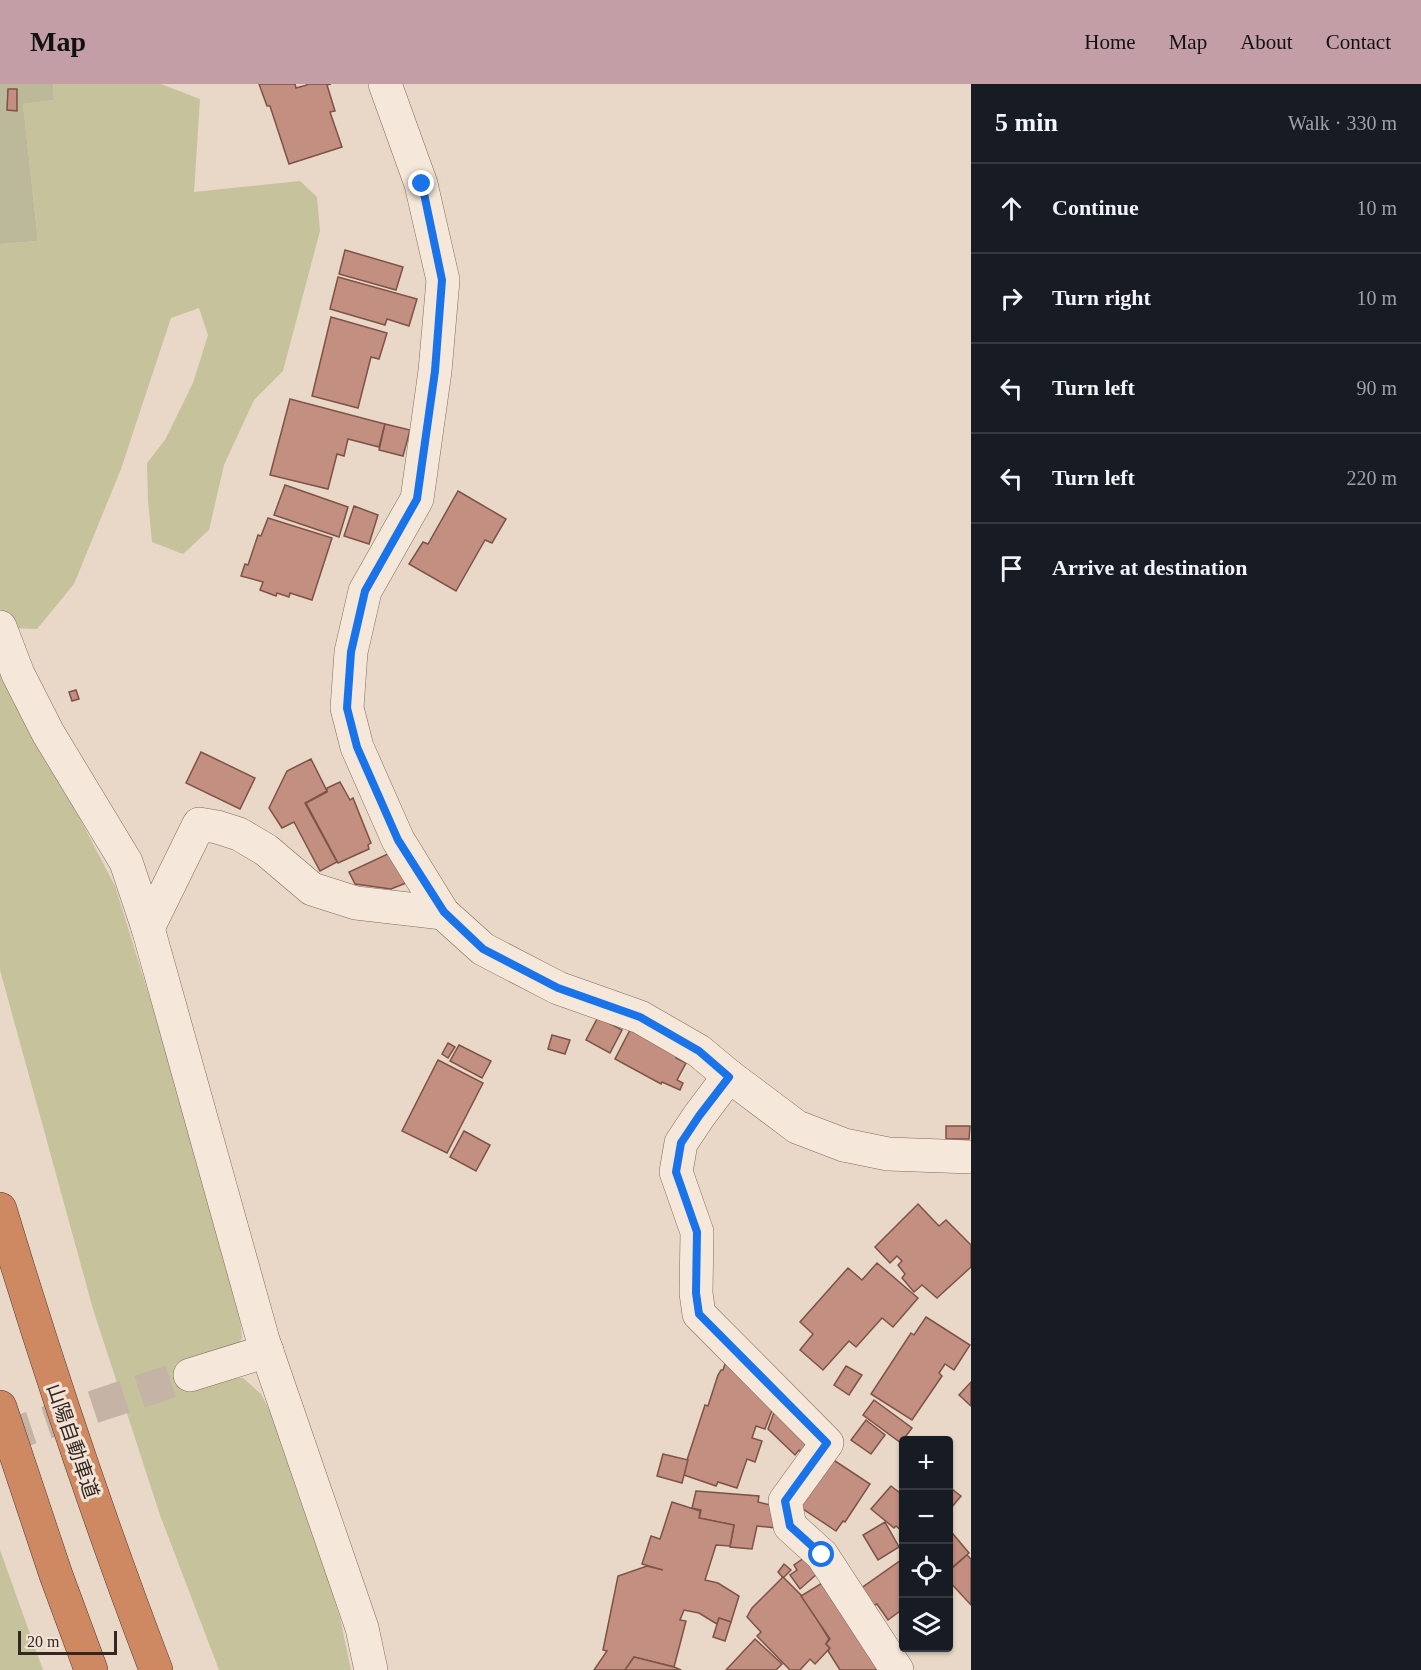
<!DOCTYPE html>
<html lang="en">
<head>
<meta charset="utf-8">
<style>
  :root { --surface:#171b24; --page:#242831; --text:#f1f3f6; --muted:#9ea1a6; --line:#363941; --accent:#c39ea7 }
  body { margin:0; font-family:"Times New Roman","Noto Sans JP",serif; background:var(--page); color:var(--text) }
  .controls { position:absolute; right:18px; bottom:18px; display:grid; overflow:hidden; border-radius:6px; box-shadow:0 2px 4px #0004 }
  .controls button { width:54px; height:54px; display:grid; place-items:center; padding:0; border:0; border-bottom:2px solid var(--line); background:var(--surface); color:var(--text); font:30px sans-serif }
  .scale { position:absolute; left:18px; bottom:15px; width:99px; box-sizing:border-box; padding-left:6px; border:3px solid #342620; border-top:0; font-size:16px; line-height:21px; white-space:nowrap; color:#342620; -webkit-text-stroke:4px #f1e3d5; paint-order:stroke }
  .stop { position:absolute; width:18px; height:18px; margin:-14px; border:4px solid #1a73e8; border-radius:50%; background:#fff }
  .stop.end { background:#1a73e8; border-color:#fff; box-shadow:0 2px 6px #0008 }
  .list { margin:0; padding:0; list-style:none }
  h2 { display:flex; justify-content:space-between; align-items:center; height:78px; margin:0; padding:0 24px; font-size:26px }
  h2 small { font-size:20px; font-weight:400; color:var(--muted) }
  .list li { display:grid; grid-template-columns:39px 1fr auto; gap:18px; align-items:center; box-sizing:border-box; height:90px; padding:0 24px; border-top:2px solid var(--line) }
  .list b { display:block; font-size:22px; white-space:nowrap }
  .list em { font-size:20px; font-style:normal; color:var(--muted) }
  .icon { flex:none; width:33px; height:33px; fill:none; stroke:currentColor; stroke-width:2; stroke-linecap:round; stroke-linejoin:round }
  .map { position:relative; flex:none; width:971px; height:1586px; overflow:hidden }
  header { display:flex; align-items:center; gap:36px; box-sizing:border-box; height:84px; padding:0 30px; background:var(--accent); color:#111 }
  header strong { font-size:28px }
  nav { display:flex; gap:33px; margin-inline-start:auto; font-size:21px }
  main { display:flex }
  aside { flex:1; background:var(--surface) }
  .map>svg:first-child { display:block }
  .green { fill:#c6c29c }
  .cemetery { fill:#bbb99a }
  .building { fill:#c28f81; stroke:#7e5247; stroke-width:1.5 }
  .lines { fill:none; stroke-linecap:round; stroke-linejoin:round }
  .minor-tunnel { stroke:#c5b4a6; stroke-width:33; stroke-dasharray:33 16; stroke-linecap:butt }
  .minor-casing { stroke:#826a5e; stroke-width:34 }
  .motorway-casing { stroke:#503a32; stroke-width:34 }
  .minor { stroke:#f5e7d9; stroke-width:33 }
  .motorway { stroke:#ce8862; stroke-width:33 }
  .route { stroke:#1a73e8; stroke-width:8 }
  .labels { text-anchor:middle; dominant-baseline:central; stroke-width:6; stroke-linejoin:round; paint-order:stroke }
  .street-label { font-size:20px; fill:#342620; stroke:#f1e3d5 }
</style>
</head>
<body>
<header>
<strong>Map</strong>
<nav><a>Home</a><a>Map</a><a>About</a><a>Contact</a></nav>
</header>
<main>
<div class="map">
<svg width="971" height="1586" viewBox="0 0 971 1586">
  <rect width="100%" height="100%" fill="#e9d8c7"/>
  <g class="green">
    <polygon points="53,0 161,0 200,15 194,108 300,97 317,113 320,147 283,287 254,316 224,381 209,446 183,470 152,458 148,417 147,379 165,356 193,299 208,251 199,224 171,234 121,385 74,500 37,545 12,544 0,525 0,160 38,157 23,20 54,16"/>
    <polygon points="0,571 43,664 115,802 164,960 240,1233 242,1254 214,1294 243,1294 261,1310 284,1355 340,1534 351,1586 219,1586 160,1431 93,1225 0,886"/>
    <polygon points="0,1466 43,1586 0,1586"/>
  </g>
  <polygon class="cemetery" points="0,0 53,0 54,16 23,20 38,157 0,160"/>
  <g class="building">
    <polygon points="259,0 295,0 296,4 307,1 307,0 331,0 327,1 335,27 330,28 342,63 289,80 270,22 267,22"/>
    <polygon points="8,5 17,5 17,27 7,26"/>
    <polygon points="345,166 403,183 396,206 339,190"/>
    <polygon points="338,193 417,215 409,242 387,235 385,241 330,225"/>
    <polygon points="331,233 387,249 379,275 371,273 358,324 312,312"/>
    <polygon points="290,315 385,340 379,363 348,355 344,372 337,370 328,405 270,391"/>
    <polygon points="385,340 410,346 403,372 379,366"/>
    <polygon points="285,401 348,423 339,453 274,431"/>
    <polygon points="458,407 506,435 492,459 485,456 456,507 409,480 423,458 428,460"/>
    <polygon points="354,422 378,431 369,460 344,452"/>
    <polygon points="268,434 332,454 312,516 290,509 289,513 277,509 276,512 260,506 263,498 241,492 245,480 248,481 258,451 261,452"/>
    <polygon points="76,606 79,615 72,617 69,608"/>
    <polygon points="201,668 255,694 240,725 186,699"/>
    <polygon points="311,675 327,707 305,719 337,778 320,787 294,738 282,744 269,724 287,687"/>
    <polygon points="340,698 350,716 353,714 371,759 368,761 369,765 338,779 306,719 327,708 327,704"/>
    <polygon points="392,768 406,799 391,805 355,800 349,788"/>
    <polygon points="598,933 622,946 610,969 586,956"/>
    <polygon points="630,946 678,971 676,974 686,979 677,996 683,999 680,1006 662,998 661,1000 615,975"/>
    <polygon points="552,951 570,956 565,970 548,965"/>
    <polygon points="448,959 455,963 448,974 442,970"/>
    <polygon points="459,961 491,977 482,994 450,977"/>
    <polygon points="438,976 483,999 447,1069 402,1047"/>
    <polygon points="946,1042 970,1042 969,1055 946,1055"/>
    <polygon points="464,1047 490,1061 476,1087 450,1073"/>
    <polygon points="918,1120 939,1142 946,1136 971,1161 971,1183 937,1214 922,1201 914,1208 902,1194 905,1190 898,1181 902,1177 897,1172 890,1179 875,1163"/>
    <polygon points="877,1179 918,1214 893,1243 882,1234 856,1263 849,1257 823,1286 800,1266 813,1250 800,1238 848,1184 862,1196"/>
    <polygon points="926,1233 970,1261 954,1286 945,1280 939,1289 942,1292 912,1336 871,1310 911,1249 914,1251"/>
    <polygon points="725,1280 744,1287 777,1313 765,1345 756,1342 752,1354 762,1357 755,1378 747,1375 737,1404 718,1398 716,1402 684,1391 687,1376 705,1321 708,1322 718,1291 721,1286 723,1286"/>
    <polygon points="846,1282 862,1291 849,1311 834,1301"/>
    <polygon points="971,1298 971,1322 959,1311"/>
    <polygon points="874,1316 912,1344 901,1359 863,1331"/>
    <polygon points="778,1317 817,1356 803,1370 799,1366 795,1371 768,1345"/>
    <polygon points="866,1336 885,1351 871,1370 851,1356"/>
    <polygon points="663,1370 688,1376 682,1399 657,1392"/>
    <polygon points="832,1375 870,1400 845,1438 843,1437 836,1447 800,1423"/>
    <polygon points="891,1402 904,1412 903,1448 896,1442 894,1444 871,1425"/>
    <polygon points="948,1402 961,1412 951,1424 948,1422"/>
    <polygon points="696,1407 759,1412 758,1418 775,1422 776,1444 757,1442 752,1465 730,1463 734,1441 699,1434 701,1426 692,1424"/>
    <polygon points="672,1418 700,1427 699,1434 734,1441 730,1462 716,1461 705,1496 718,1499 739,1512 731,1538 719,1534 717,1540 699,1529 684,1526 680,1536 686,1537 674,1583 634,1573 625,1586 594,1586 607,1567 603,1566 618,1492 647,1482 663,1486 642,1480 651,1452 660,1455"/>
    <polygon points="885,1438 899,1463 878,1476 863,1451"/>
    <polygon points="948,1444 969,1469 948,1487"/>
    <polygon points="967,1471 971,1475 971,1521 948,1496 950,1491 948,1488"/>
    <polygon points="804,1474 817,1490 800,1505 790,1491 797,1486 794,1481"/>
    <polygon points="904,1474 904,1524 888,1536 877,1520 873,1522 860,1505"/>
    <polygon points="784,1480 791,1486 783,1494 778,1488"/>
    <polygon points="783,1493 805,1515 829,1555 826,1560 830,1564 815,1580 810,1575 800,1586 790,1586 757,1552 761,1548 747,1533 752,1524"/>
    <polygon points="827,1496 888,1586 840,1586 828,1567 830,1564 826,1560 830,1555 801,1512"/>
    <polygon points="719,1534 731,1538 725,1557 713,1553"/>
    <polygon points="755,1555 782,1580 776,1586 726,1586"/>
    <polygon points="634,1573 674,1583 681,1586 625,1586"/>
  </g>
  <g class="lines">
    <polyline class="minor-tunnel" points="0,1354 190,1291"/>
    <defs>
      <g id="minor">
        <polyline points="385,0 421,100 443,196 435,287 417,415 365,507 351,568 347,624 357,663 398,756 443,829 483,865 558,904 640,933 699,967 729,992 797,1043 844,1061 888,1070 971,1073"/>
        <polyline points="0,543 18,590 48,649 126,778 148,844 263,1256 362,1544 371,1586"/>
        <polyline points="148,844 199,740 217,743 239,750 266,766 312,805 356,819 443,829"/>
        <polyline points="729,992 699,1032 681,1059 676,1088 697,1148 696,1209 699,1230 827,1359 785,1417 790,1442 822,1471 897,1586"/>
        <polyline points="190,1291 267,1267"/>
      </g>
      <g id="motorway">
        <path d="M0 1125C47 1281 98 1434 156 1586"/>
        <polyline points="0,1323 56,1491 91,1586"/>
      </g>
    </defs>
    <use href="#minor" class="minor-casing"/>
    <use href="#motorway" class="motorway-casing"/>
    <use href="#minor" class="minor"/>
    <use href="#motorway" class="motorway"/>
  </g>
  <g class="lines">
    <polyline class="route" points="422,100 442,196 435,287 417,415 365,507 351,568 347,624 357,663 398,756 444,828 483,865 558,904 640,933 699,967 729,993 699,1032 681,1059 676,1088 697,1148 696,1209 699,1230 827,1359 785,1417 790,1442 822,1471"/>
  </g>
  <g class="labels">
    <g class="street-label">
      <text transform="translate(73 1357) rotate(71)">山陽自動車道</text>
    </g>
  </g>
</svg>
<div class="controls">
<button>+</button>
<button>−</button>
<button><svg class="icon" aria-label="locate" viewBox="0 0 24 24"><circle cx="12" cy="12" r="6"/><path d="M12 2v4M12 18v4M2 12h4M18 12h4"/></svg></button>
<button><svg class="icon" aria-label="layers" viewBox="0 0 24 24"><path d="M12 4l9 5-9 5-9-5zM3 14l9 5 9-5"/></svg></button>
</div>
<div class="scale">20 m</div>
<div class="stop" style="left:822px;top:1471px"></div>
<div class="stop end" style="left:422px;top:100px"></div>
</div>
<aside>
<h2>5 min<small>Walk · 330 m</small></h2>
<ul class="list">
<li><svg class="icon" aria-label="ahead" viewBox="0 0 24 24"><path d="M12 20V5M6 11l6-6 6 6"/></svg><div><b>Continue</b></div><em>10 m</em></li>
<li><svg class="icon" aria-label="right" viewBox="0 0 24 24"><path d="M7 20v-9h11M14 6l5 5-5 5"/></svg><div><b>Turn right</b></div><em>10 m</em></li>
<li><svg class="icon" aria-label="left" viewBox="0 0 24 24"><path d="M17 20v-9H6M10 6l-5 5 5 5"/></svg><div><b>Turn left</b></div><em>90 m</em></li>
<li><svg class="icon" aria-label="left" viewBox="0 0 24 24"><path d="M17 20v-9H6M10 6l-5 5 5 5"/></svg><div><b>Turn left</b></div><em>220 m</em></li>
<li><svg class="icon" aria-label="arrive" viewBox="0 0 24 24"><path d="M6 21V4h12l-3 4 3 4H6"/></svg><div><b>Arrive at destination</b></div></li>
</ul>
</aside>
</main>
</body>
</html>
